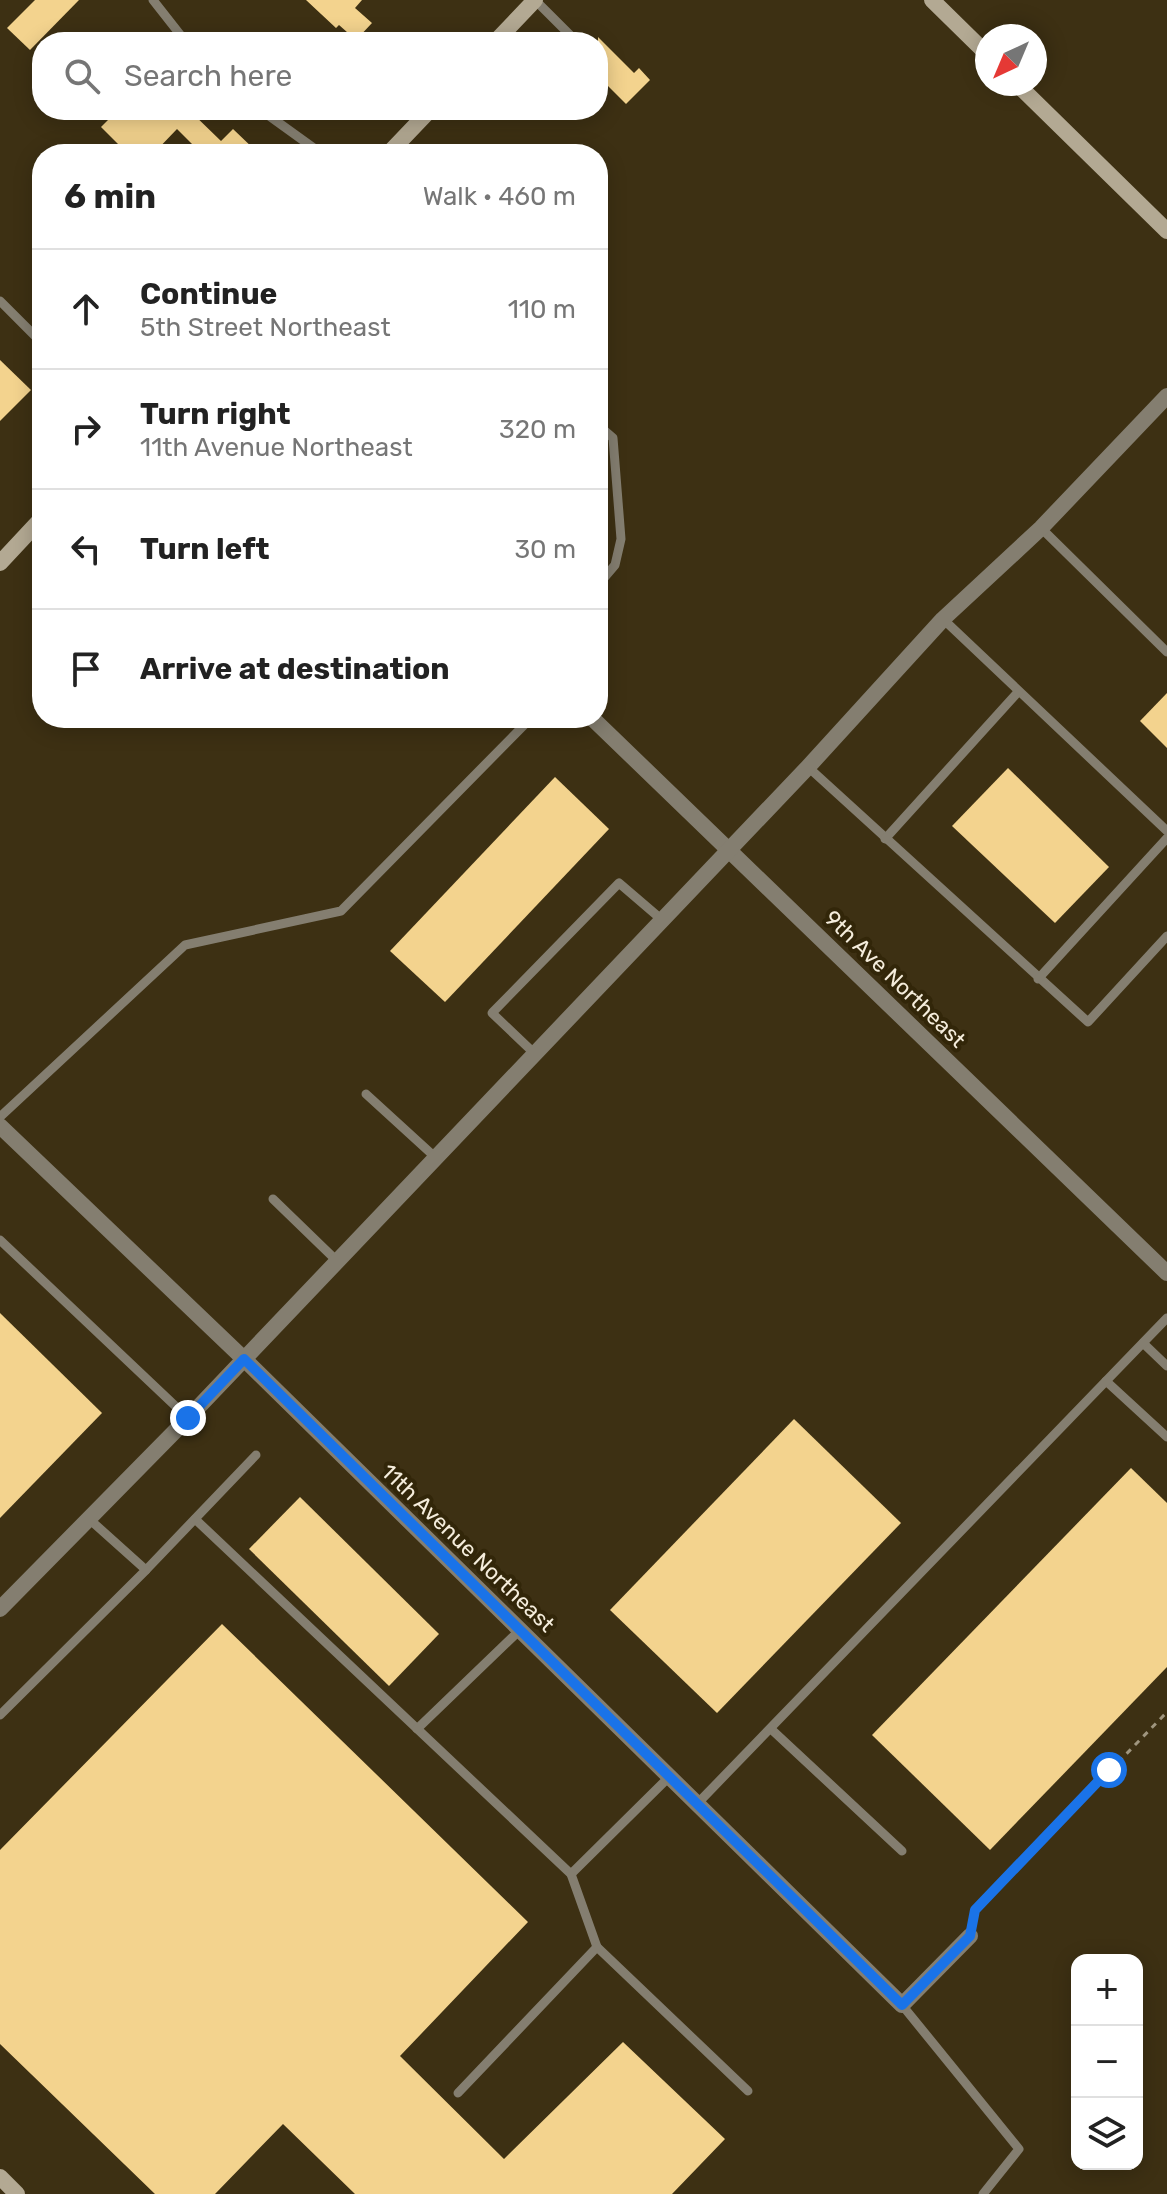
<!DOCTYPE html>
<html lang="en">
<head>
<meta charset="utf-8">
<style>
  :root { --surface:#fff; --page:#f6f6f6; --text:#222; --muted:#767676; --line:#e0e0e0 }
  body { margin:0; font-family:Rubik,sans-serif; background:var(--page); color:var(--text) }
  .controls { position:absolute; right:24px; bottom:24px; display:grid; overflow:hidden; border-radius:16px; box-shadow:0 4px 20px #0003 }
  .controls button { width:72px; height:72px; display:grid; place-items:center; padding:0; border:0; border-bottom:2px solid var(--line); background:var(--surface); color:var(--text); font:40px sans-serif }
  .compass { position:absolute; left:975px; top:24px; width:72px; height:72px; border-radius:50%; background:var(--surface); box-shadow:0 4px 20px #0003; rotate:224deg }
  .stop { position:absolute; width:24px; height:24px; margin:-18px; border:6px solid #1a73e8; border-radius:50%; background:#fff }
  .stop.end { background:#1a73e8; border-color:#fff; box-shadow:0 2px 8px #0008 }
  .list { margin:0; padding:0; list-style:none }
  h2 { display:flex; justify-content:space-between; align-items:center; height:104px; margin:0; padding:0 32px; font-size:34px }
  h2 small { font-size:26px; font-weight:400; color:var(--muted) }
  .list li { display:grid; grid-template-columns:52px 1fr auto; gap:24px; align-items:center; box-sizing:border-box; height:120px; padding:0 32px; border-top:2px solid var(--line) }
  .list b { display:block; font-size:30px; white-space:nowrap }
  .list p { margin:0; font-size:26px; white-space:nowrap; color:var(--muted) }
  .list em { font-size:26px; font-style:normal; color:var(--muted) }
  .icon { flex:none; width:44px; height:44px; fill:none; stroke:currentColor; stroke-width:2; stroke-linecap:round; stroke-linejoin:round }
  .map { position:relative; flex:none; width:1167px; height:2194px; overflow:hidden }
  .search { position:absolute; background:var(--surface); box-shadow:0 4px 20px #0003; left:32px; top:32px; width:576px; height:88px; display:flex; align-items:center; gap:20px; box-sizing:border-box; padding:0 28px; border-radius:32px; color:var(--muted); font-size:30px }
  .panel { position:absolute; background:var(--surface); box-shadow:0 4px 20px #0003; left:32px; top:144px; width:576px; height:584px; border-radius:32px }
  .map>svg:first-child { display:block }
  .building { fill:#f3d38e }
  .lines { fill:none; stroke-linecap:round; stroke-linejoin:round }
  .path { stroke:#9f957e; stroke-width:3; stroke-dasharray:6 6; stroke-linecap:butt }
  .lane { stroke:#847e70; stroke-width:9 }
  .street { stroke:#847e70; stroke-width:16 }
  .secondary { stroke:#b3a993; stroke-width:16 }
  .route { stroke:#1a73e8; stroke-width:10 }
  .labels { text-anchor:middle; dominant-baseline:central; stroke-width:8; stroke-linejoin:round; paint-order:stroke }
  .street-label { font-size:22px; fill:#f5eddc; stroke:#322609 }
</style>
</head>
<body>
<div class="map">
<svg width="1167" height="2194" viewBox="0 0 1167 2194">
  <rect width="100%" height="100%" fill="#3d3013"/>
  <g class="building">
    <polygon points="35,0 79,0 30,50 7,28"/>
    <polygon points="306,0 362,0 355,8 372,23 356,40 339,25 336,28"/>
    <polygon points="598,37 634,73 639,68 650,80 626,104 598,76"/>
    <polygon points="118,110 189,110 221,141 233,129 259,154 202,154 177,129 153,154 128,154 101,127"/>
    <polygon points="0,360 31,390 0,421"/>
    <polygon points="1167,693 1167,748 1140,721"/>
    <polygon points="1008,768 1109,867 1055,923 952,826"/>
    <polygon points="555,777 609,829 445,1002 390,951"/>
    <polygon points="0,1313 102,1413 0,1518"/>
    <polygon points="794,1419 901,1523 717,1713 610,1610"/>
    <polygon points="1131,1468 1167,1503 1167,1667 990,1850 872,1735"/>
    <polygon points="300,1497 439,1634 389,1686 249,1549"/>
    <polygon points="222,1624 528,1922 400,2056 504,2159 623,2042 725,2139 672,2194 355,2194 283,2124 215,2194 155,2194 0,2044 0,1850"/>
  </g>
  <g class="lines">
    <polyline class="path" points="973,1920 975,1910 1167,1712"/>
    <g class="lane">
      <polyline points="153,0 186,42"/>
      <polyline points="535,0 577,42"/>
      <polyline points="261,110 322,154"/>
      <polyline points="0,301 42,343"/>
      <polyline points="598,425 613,438 621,539 615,565 598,585"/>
      <polyline points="1041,528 1167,652"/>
      <polyline points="943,619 1167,831"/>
      <polyline points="808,767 1088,1022 1167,936"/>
      <polyline points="885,839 1018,692"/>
      <polyline points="1038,979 1167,838"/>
      <polyline points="534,1053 492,1013 619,883 661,919"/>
      <polyline points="366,1094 435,1157"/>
      <polyline points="0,1117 185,945 341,911 531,718"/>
      <polyline points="273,1199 337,1261"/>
      <polyline points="0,1240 188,1418"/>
      <polyline points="1143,1343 1167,1366"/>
      <polyline points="1106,1381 1167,1437"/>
      <polyline points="195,1519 571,1874 597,1947"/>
      <polyline points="146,1570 256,1455"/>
      <polyline points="0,1715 146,1570 88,1518"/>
      <polyline points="417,1729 520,1630"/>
      <polyline points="771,1729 902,1851"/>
      <polyline points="697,1804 1167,1318"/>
      <polyline points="571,1874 669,1777"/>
      <polyline points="902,2005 1019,2149 983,2194"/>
      <polyline points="458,2093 597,1947 748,2091"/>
    </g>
    <g class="street">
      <polyline points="592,718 1167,1273"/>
      <polyline points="0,1126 244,1359 902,2005 970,1936"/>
      <polyline points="0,1609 188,1418 808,767 943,619 1041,528 1167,396"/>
    </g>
    <g class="secondary">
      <polyline points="932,0 987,54"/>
      <polyline points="495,42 535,0"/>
      <polyline points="1017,84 1167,231"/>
      <polyline points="388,154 430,110"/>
      <polyline points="0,563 42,518"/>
      <polyline points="0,2177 17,2194"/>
    </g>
  </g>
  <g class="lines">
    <polyline class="route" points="188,1418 244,1359 902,2005 970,1936 975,1910 1109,1770"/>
  </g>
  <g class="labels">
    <g class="street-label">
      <text transform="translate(895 979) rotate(44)">9th Ave Northeast</text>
      <text transform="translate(468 1548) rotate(44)">11th Avenue Northeast</text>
    </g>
  </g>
</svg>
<div class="controls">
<button>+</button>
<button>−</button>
<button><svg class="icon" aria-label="layers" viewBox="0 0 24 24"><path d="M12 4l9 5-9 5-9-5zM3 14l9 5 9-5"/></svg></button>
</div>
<svg class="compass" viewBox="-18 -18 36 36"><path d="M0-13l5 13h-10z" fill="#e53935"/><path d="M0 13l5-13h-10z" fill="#767676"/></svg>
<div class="stop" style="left:1109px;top:1770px"></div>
<div class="stop end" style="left:188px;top:1418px"></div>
<div class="search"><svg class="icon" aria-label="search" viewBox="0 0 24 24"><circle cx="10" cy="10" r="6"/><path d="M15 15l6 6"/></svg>Search here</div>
<section class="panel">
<h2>6 min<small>Walk · 460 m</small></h2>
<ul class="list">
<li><svg class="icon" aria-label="ahead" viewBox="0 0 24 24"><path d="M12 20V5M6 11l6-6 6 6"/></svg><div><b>Continue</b><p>5th Street Northeast</p></div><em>110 m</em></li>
<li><svg class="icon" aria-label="right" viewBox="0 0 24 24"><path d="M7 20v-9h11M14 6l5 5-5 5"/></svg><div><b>Turn right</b><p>11th Avenue Northeast</p></div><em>320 m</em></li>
<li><svg class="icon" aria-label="left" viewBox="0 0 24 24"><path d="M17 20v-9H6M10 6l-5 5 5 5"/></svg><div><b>Turn left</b></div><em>30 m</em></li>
<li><svg class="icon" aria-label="arrive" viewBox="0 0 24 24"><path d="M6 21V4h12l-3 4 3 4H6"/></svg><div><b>Arrive at destination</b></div></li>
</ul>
</section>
</div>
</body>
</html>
